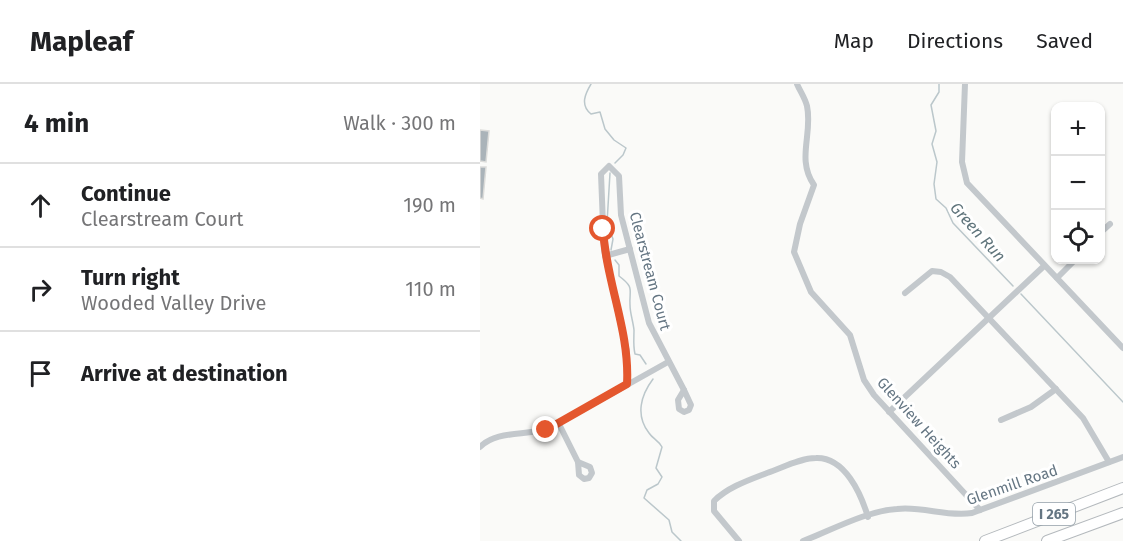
<!DOCTYPE html>
<html lang="en">
<head>
<meta charset="utf-8">
<style>
  :root { --surface:#fff; --page:#f6f6f6; --text:#202124; --muted:#757577; --line:#e0e0e0 }
  body { margin:0; font-family:"Fira Sans",sans-serif; background:var(--page); color:var(--text) }
  .controls { position:absolute; right:18px; top:18px; display:grid; overflow:hidden; border-radius:12px; box-shadow:0 2px 4px #0004 }
  .controls button { width:54px; height:54px; display:grid; place-items:center; padding:0; border:0; border-bottom:2px solid var(--line); background:var(--surface); color:var(--text); font:30px sans-serif }
  .stop { position:absolute; width:18px; height:18px; margin:-14px; border:4px solid #e4572e; border-radius:50%; background:#fff }
  .stop.end { background:#e4572e; border-color:#fff; box-shadow:0 2px 6px #0008 }
  .list { margin:0; padding:0; list-style:none }
  h2 { display:flex; justify-content:space-between; align-items:center; height:78px; margin:0; padding:0 24px; font-size:26px }
  h2 small { font-size:20px; font-weight:400; color:var(--muted) }
  .list li { display:grid; grid-template-columns:39px 1fr auto; gap:18px; align-items:center; box-sizing:border-box; height:84px; padding:0 24px; border-top:2px solid var(--line) }
  .list b { display:block; font-size:22px; white-space:nowrap }
  .list p { margin:0; font-size:20px; white-space:nowrap; color:var(--muted) }
  .list em { font-size:20px; font-style:normal; color:var(--muted) }
  .icon { flex:none; width:33px; height:33px; fill:none; stroke:currentColor; stroke-width:2; stroke-linecap:round; stroke-linejoin:round }
  .map { position:relative; flex:none; width:643px; height:457px; overflow:hidden }
  header { display:flex; align-items:center; gap:36px; box-sizing:border-box; height:84px; padding:0 30px; background:var(--surface); border-bottom:2px solid var(--line) }
  header strong { font-size:28px }
  nav { display:flex; gap:33px; margin-inline-start:auto; font-size:21px }
  main { display:flex }
  aside { flex:1; background:var(--surface) }
  .map>svg:first-child { display:block }
  .lines { fill:none; stroke-linecap:round; stroke-linejoin:round }
  .stream { stroke:#bbc7cb; stroke-width:1.5 }
  .building { fill:#aab3b9; stroke:#dcdcda; stroke-width:1.5 }
  .motorway-casing { stroke:#b4b9bd; stroke-width:12 }
  .minor { stroke:#c3c8cc; stroke-width:6 }
  .motorway { stroke:#fff; stroke-width:10 }
  .route { stroke:#e4572e; stroke-width:8 }
  .labels { text-anchor:middle; dominant-baseline:central; stroke-width:6; stroke-linejoin:round; paint-order:stroke }
  .shield { fill:#fff; stroke:#939fa8; stroke-width:1.5 }
  .shield-label { font-size:14px; font-weight:bold; fill:#657683 }
  .street-label { font-size:15px; fill:#657683; stroke:#fff }
  .water-label { font-size:16px; font-style:italic; fill:#60757c; stroke:#fff }
</style>
</head>
<body>
<header>
<strong>Mapleaf</strong>
<nav><a>Map</a><a>Directions</a><a>Saved</a></nav>
</header>
<main>
<aside>
<h2>4 min<small>Walk · 300 m</small></h2>
<ul class="list">
<li><svg class="icon" aria-label="ahead" viewBox="0 0 24 24"><path d="M12 20V5M6 11l6-6 6 6"/></svg><div><b>Continue</b><p>Clearstream Court</p></div><em>190 m</em></li>
<li><svg class="icon" aria-label="right" viewBox="0 0 24 24"><path d="M7 20v-9h11M14 6l5 5-5 5"/></svg><div><b>Turn right</b><p>Wooded Valley Drive</p></div><em>110 m</em></li>
<li><svg class="icon" aria-label="arrive" viewBox="0 0 24 24"><path d="M6 21V4h12l-3 4 3 4H6"/></svg><div><b>Arrive at destination</b></div></li>
</ul>
</aside>
<div class="map">
<svg width="643" height="457" viewBox="0 0 643 457">
  <rect width="100%" height="100%" fill="#fafaf8"/>
  <g class="lines">
    <g class="stream">
      <path d="M111 0C105 10 100 21 111 30L120 28 125 45 134 56 146 64 143 71 135 79"/>
      <polyline points="459,0 459,8 451,21 456,47 452,60 457,78 454,100 456,115 466,124 473,139 533,202"/>
      <polyline points="130,89 127,139 133,155 131,166"/>
      <path d="M135 176 139 181V192C155 204 149 205 150 221 150 229 153 237 154 246 154 254 153 262 155 270L160 271 166 280"/>
      <polyline points="541,210 643,318"/>
      <path d="M173 295C161 311 155 331 169 349 173 355 178 356 182 363L176 384 182 393 178 400 167 406 164 414 189 436 192 448 201 457"/>
    </g>
  </g>
  <g class="building">
    <polygon points="0,46 9,47 6,78 0,77"/>
    <polygon points="0,83 6,83 3,115 0,114"/>
  </g>
  <g class="lines">
    <defs>
      <g id="motorway">
        <polyline points="505,457 643,404"/>
        <polyline points="567,457 643,429"/>
      </g>
    </defs>
    <use href="#motorway" class="motorway-casing"/>
    <g class="minor">
      <path d="M317 0C320 7 325 14 327 22 333 50 316 75 334 101L320 140 314 168 331 208 370 251 384 296 394 311 500 426"/>
      <polyline points="485,0 482,78 487,99 643,264"/>
      <polyline points="620,149 630,140"/>
      <polyline points="125,172 150,165"/>
      <polyline points="577,194 595,176"/>
      <polyline points="425,209 452,187 461,188 470,193 603,334 629,378"/>
      <polyline points="147,300 147,268 124,166 121,90 129,82 139,92 141,131 169,239 204,306"/>
      <polygon points="204,306 211,321 209,326 204,328 199,325 198,316"/>
      <polyline points="409,328 564,182"/>
      <polyline points="521,336 551,323 576,305"/>
      <polyline points="79,340 98,378"/>
      <path d="M0 363C18 345 49 353 72 343L188 278"/>
      <polygon points="98,378 110,383 112,389 109,394 104,395 99,391"/>
      <path d="M259 457 234 427V417C248 403 269 396 287 389 302 384 320 374 336 374 365 373 381 410 388 433"/>
      <path d="M323 457C352 446 386 427 417 425 443 422 466 433 492 429L643 373"/>
    </g>
    <use href="#motorway" class="motorway"/>
  </g>
  <g class="lines">
    <path class="route" d="M66 346 147 300C150 247 126 198 123 145"/>
  </g>
  <g class="labels">
    <rect class="shield" x="553" y="419" width="42" height="22" rx="4.5"/>
    <g class="shield-label">
      <text x="574" y="430">I 265</text>
    </g>
    <g class="street-label">
      <text transform="translate(170 187) rotate(75)">Clearstream Court</text>
      <text transform="translate(439 339) rotate(48)">Glenview Heights</text>
      <text transform="translate(532 401) rotate(-19)">Glenmill Road</text>
    </g>
    <g class="water-label">
      <text transform="translate(498 148) rotate(48)">Green Run</text>
    </g>
  </g>
</svg>
<div class="controls">
<button>+</button>
<button>−</button>
<button><svg class="icon" aria-label="locate" viewBox="0 0 24 24"><circle cx="12" cy="12" r="6"/><path d="M12 2v4M12 18v4M2 12h4M18 12h4"/></svg></button>
</div>
<div class="stop" style="left:123px;top:145px"></div>
<div class="stop end" style="left:66px;top:346px"></div>
</div>
</main>
</body>
</html>
